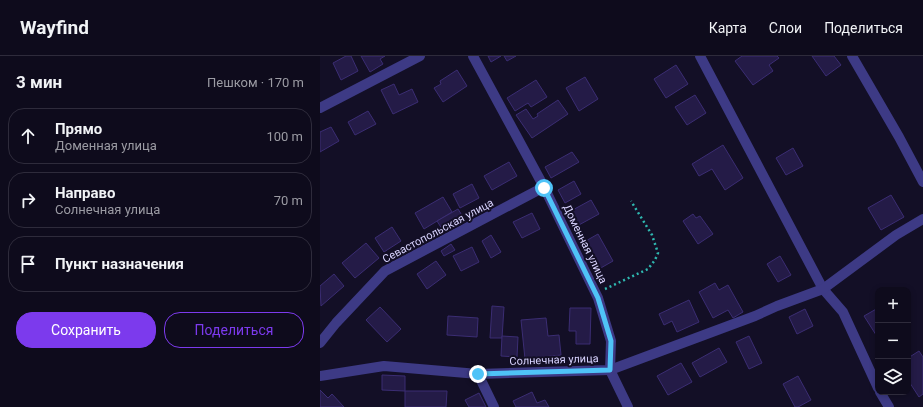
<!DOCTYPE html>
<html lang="ru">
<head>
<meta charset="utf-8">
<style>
  :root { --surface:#0e0b1c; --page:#1c1929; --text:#f1f3f6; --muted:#9b9ba3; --line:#2e2b3b; --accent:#7c3aed }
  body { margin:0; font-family:Roboto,sans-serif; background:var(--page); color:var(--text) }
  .controls { position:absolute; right:12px; bottom:12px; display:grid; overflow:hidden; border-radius:8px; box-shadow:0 2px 6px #0003 }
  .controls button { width:36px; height:36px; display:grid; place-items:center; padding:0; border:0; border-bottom:1px solid var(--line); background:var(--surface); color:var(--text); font:20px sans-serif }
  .stop { position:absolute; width:12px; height:12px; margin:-9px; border:3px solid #4fc3f7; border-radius:50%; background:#fff }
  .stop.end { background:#4fc3f7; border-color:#fff; box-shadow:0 1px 4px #0008 }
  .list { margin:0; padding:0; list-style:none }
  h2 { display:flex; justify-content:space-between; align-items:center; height:52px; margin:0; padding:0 16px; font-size:17px }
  h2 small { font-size:13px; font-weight:400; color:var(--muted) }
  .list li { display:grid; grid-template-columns:26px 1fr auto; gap:12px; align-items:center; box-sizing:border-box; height:56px; margin:0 8px 8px; padding:0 8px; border:1px solid var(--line); border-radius:16px }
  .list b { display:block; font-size:15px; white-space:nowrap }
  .list p { margin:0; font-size:13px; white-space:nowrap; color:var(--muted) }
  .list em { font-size:13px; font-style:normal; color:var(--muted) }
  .actions { display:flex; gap:8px; padding:12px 16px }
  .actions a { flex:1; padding:9px 0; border:1px solid var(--accent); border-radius:16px; text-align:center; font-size:14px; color:var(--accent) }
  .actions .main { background:var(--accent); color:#fff }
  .icon { flex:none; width:22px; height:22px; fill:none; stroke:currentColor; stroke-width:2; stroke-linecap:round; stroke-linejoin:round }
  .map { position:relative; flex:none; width:603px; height:351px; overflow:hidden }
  header { display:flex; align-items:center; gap:24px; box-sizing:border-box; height:56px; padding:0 20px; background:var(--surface); border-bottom:1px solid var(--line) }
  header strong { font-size:19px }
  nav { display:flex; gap:22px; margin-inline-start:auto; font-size:14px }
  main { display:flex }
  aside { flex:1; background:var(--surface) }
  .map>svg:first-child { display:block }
  .building { fill:#241b47; stroke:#3b2d73 }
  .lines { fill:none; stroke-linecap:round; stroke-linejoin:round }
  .path { stroke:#2fb8b0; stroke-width:2.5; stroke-dasharray:2 3; stroke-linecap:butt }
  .minor { stroke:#3d3a85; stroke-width:10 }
  .route { stroke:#4fc3f7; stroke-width:5 }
  .labels { text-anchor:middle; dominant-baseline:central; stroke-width:4; stroke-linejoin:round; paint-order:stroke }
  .street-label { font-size:11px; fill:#d9d4ff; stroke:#130f26 }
</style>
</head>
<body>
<header>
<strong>Wayfind</strong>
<nav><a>Карта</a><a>Слои</a><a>Поделиться</a></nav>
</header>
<main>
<aside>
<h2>3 мин<small>Пешком · 170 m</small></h2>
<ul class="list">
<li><svg class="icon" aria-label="ahead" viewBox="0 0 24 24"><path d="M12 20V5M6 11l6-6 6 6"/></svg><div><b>Прямо</b><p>Доменная улица</p></div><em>100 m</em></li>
<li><svg class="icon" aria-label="right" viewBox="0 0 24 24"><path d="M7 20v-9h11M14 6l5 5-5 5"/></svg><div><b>Направо</b><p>Солнечная улица</p></div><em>70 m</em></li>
<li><svg class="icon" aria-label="arrive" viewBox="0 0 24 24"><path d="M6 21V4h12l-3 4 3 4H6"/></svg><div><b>Пункт назначения</b></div></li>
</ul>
<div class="actions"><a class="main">Сохранить</a><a>Поделиться</a></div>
</aside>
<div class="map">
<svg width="603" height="351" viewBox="0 0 603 351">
  <rect width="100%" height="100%" fill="#130f26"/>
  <g class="building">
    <polygon points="26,0 31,0 38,15 21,24 13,7"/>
    <polygon points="41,0 65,0 60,3 63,8 50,16"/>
    <polygon points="168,0 181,0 171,6"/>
    <polygon points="184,0 196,0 187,5"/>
    <polygon points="422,0 457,0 459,2 449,9 453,15 433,29 415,5"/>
    <polygon points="492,0 514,0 521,9 506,20"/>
    <polygon points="356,9 368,28 346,42 334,23"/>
    <polygon points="137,14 147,30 123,46 114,32 121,28 120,25"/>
    <polygon points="265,21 278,43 259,55 246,32"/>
    <polygon points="216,24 227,41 211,51 208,47 195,55 187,42"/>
    <polygon points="74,28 79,39 92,33 98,46 73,58 61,34"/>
    <polygon points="375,39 386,57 367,69 355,51"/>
    <polygon points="238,44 248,58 212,82 196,59 206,53 213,63 218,60 217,58"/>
    <polygon points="48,55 56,68 35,79 28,66"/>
    <polygon points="11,71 19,85 0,96 0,76"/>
    <polygon points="403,89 423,122 405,134 392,113 379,120 372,108"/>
    <polygon points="473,92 483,110 466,119 456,102"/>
    <polygon points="252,96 259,106 231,122 225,111"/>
    <polygon points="189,106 197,120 172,134 164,120"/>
    <polygon points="254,125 261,138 245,147 238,134"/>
    <polygon points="152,128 159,142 140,152 133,138"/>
    <polygon points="571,139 584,161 561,174 548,152"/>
    <polygon points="123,141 132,156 104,173 95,157"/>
    <polygon points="271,144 279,158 257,170 249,156"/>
    <polygon points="138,153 143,161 122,173 117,165"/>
    <polygon points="212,157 220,173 202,182 193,166"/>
    <polygon points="373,158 376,162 380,160 393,178 378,188 363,165"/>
    <polygon points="72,171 81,185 64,196 55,182"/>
    <polygon points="278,178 293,205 279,213 264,186"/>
    <polygon points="171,179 181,196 171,202 162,185"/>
    <polygon points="46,187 59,202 35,222 22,207"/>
    <polygon points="131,188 135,194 124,200 121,195"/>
    <polygon points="152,191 159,206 141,215 133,200"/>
    <polygon points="460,200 471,219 458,226 447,208"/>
    <polygon points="116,205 126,219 107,233 97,218"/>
    <polygon points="14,218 24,230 1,250 0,230"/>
    <polygon points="395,227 399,234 408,229 423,256 413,262 408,254 393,262 379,236"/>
    <polygon points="369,244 379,266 357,276 352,265 344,269 339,258"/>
    <polygon points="172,250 184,251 182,282 170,282"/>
    <polygon points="60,251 81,273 67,286 46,264"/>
    <polygon points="250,252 271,252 270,288 256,288 256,275 249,275"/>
    <polygon points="558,252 558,282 544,260"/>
    <polygon points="485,253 493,270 477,278 469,261"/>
    <polygon points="128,260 158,262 157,281 127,279"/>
    <polygon points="226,262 228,280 239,279 241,299 205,303 201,264"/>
    <polygon points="182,280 198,281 197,301 181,300"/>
    <polygon points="429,280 442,307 429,313 416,286"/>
    <polygon points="399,292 407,306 380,321 372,307"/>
    <polygon points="599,295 603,301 603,338 599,341 588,324 588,302"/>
    <polygon points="361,307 372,326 348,339 337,320"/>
    <polygon points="62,319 85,320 85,335 62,334"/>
    <polygon points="478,320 491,344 478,351 475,351 463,328"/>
    <polygon points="0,334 8,342 12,338 24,351 0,351"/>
    <polygon points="85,335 127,335 126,351 85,351"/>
    <polygon points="212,336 217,347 225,344 229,351 196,351 193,345"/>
    <polygon points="159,337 166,351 149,351 145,344"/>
  </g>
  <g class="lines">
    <polyline class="path" points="285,233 328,213 335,204 338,197 332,179 311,145"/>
    <g class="minor">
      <polyline points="153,0 224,131 278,242 291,285 290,314 308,351"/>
      <polyline points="380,0 503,233 523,256 558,332"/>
      <polyline points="532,0 579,81 603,126"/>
      <polyline points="0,52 100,0"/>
      <polyline points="0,287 16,267 65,215 224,131"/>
      <polyline points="158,318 174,351"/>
      <polyline points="0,320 64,310 158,318 290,314 435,260 457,250 503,233 576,179 603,163"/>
      <polyline points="560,336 569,351"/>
    </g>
  </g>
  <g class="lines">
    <polyline class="route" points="158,318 290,314 291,285 278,242 224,132"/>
  </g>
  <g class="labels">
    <g class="street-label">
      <text transform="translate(118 175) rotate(-28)">Севастопольская улица</text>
      <text transform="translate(265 188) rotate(64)">Доменная улица</text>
      <text transform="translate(234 304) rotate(-2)">Солнечная улица</text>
    </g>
  </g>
</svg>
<div class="controls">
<button>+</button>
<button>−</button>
<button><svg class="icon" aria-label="layers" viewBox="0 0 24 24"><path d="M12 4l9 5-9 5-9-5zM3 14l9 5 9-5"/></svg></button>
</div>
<div class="stop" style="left:224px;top:132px"></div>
<div class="stop end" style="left:158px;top:318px"></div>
</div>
</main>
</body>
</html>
